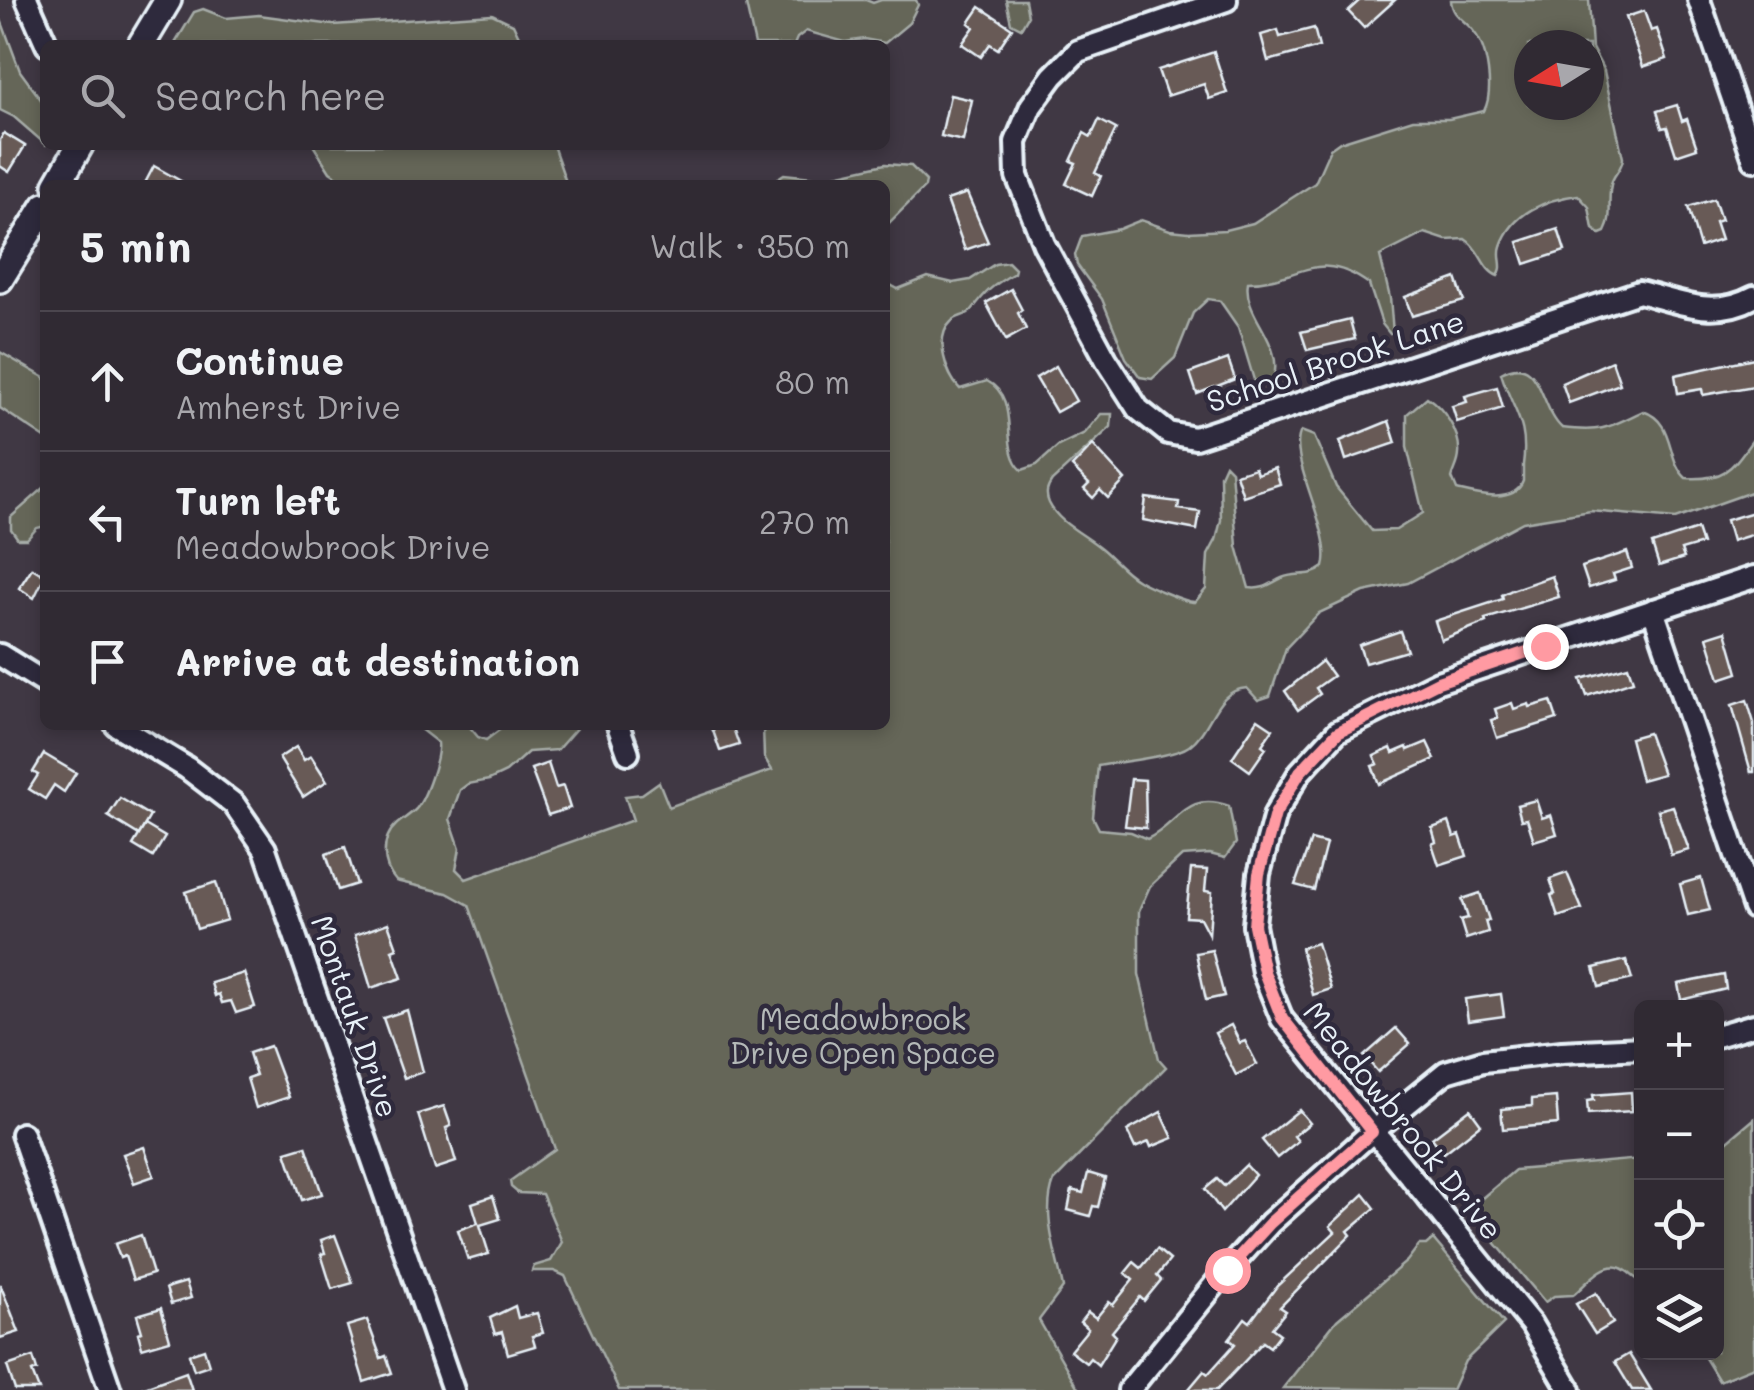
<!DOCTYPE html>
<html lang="en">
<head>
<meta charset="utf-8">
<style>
  :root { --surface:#302a33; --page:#3c363f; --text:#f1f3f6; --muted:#a8a7ac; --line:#4b464e }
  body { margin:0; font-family:Mali,sans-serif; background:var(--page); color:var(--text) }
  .controls { position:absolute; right:30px; bottom:30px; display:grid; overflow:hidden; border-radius:15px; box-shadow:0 5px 15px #0003 }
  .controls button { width:90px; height:90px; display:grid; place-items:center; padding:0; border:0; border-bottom:2px solid var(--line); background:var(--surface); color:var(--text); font:50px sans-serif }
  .compass { position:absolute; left:1514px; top:30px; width:90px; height:90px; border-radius:50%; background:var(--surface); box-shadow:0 5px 15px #0003; rotate:259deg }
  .stop { position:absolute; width:30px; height:30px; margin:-22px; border:8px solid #ff9aa2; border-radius:50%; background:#fff }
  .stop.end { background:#ff9aa2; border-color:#fff; box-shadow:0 2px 10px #0008 }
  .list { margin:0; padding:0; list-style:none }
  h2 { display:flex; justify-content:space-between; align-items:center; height:130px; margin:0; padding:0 40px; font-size:42px }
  h2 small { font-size:32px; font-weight:400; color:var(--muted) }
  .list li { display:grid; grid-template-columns:65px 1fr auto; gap:30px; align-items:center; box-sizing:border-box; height:140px; padding:0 40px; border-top:2px solid var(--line) }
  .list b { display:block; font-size:38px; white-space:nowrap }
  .list p { margin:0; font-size:32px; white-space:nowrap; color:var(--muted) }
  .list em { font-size:32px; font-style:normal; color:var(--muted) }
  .icon { flex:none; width:55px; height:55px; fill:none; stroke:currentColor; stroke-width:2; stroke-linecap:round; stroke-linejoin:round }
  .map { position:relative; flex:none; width:1754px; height:1390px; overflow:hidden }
  .search { position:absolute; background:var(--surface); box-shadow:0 5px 15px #0003; left:40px; top:40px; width:850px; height:110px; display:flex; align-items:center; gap:25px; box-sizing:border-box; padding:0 35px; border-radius:15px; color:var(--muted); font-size:38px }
  .panel { position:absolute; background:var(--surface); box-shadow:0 5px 15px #0003; left:40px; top:180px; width:850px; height:550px; border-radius:15px }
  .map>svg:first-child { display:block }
  .green { fill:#656658; stroke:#a6aca8; stroke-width:2.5; fill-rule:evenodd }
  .building { fill:#685a56; stroke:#e8f1f8; stroke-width:2.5 }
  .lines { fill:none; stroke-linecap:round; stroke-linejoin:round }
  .minor-casing { stroke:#e8f1f8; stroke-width:28 }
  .tertiary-casing { stroke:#e8f1f8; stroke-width:32 }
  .minor { stroke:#2f2a3d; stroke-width:20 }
  .tertiary { stroke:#2f2a3d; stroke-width:25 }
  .route { stroke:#ff9aa2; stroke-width:12 }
  .labels { text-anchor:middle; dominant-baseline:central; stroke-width:9; stroke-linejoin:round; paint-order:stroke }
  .street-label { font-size:30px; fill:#e8f1f8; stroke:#2f2a3d }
  .park-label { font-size:30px; fill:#b4b9b8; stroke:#2f2a3d }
</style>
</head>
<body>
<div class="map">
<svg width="1754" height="1390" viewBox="0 0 1754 1390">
  <rect width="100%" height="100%" fill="#403844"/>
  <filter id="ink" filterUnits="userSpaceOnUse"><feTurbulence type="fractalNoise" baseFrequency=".01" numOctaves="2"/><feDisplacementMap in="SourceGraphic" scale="20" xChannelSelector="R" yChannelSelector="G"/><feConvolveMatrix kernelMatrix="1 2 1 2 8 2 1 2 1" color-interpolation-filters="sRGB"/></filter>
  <g filter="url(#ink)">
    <g class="green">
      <polygon points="745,0 866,0 873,3 881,0 916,0 918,5 909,23 885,43 864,39 845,42 806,31 797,38 794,45 755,45"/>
      <polygon points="1006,0 1025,0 1028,16 1021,28 1011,23"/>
      <path d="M1451 0H1589L1592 48 1604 71 1623 158C1622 169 1616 171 1612 181 1606 198 1614 216 1605 232L1600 234 1593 229 1589 207 1578 195C1546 199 1512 213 1501 246 1497 257 1505 266 1498 276 1482 270 1481 249 1465 239L1446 240 1425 233 1380 256 1390 298 1393 333 1390 334 1382 324 1369 284C1317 246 1299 282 1248 282 1242 317 1288 344 1272 384L1266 387 1254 380 1238 327 1220 301 1208 299 1193 313 1175 358 1152 379 1140 377 1126 358 1102 299 1077 265 1075 255 1082 236 1119 229 1141 220 1170 230 1189 232 1225 230 1253 223 1315 183 1330 149 1340 142 1413 119H1449L1484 111C1494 92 1488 49 1474 32 1465 19 1452 17 1451 0ZM1529 45H1589V105H1529Z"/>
      <polygon points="203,9 226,18 259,15 333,25 492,14 513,24 523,45 174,45 194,12"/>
      <polygon points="0,17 20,71 45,105 45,144 14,117 0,110"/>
      <polygon points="313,145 553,145 567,185 350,185 330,172"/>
      <polygon points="885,164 911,166 926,181 925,187 885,227 885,185 778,185 778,178 784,174 822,178"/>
      <path d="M1008 262 1015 269 1014 273C992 286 987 290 972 310 966 317 957 315 951 322 934 338 946 375 960 389L987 381C1022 399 998 450 1022 470L1037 465 1058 446 1085 433 1101 414H1112L1111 427 1052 481C1047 488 1045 494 1049 503 1059 524 1085 534 1102 549 1114 559 1124 572 1138 580 1146 585 1187 603 1195 602L1206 589 1208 555 1216 540 1221 520 1220 475 1225 464 1231 470 1237 546 1249 588C1264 590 1269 584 1282 578 1297 571 1309 579 1324 567 1334 532 1286 457 1301 431L1314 436 1336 487 1372 531 1396 530 1423 513 1407 447V414L1427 397C1443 408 1461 432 1459 454 1459 463 1454 470 1452 478L1457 490C1474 494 1514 506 1523 481 1523 479 1523 467 1523 465 1529 421 1512 411 1501 373 1542 351 1539 408 1562 428 1602 433 1608 428 1643 411 1676 422 1665 459 1686 478 1727 481 1733 466 1754 438V491L1675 519 1591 511 1523 522 1408 583 1364 592 1319 613 1286 648 1270 696 1258 700 1247 688C1214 690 1213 729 1189 746 1174 757 1120 761 1098 766L1093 817 1099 829 1131 832 1147 839C1179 824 1185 790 1229 806L1236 843 1225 858 1210 854 1182 856 1150 886 1139 911V974L1159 1059 1166 1067 1054 1181C1041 1214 1057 1255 1063 1288L1039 1320 1079 1390H619L565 1276 554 1271H532L534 1266 551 1261 562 1242 542 1194 518 1193 511 1187 510 1181 555 1149 469 905 447 893 396 881C382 866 380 839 397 824 403 819 410 815 416 809 425 799 440 757 438 743L415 725H468L478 737 486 740 506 725H579L557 750 528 752 506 772 489 780 468 784 460 790 450 819 460 848 456 869 466 879 633 820 625 796 642 794 659 782 669 807 772 770 764 757 763 725H885V282L898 289 928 277 953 283 970 280 995 264Z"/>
      <polygon points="0,352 45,378 45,438 0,408"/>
      <polygon points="45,487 45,526 37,528 27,539 18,539 11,529 11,517"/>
      <polygon points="1754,1119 1754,1367 1719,1381 1702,1353 1716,1352 1717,1150"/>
      <path d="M1641 1159V1281C1633 1278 1629 1271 1621 1268 1603 1260 1585 1286 1573 1295L1554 1296 1545 1302 1468 1210 1515 1170Z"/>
      <polygon points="1433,1239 1504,1323 1465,1361 1452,1390 1283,1388 1337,1320 1407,1261 1419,1245 1426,1245"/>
    </g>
    <g class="building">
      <polygon points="1360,0 1395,0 1364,28 1348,11"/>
      <polygon points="980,7 1012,28 998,49 990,44 981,57 962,44 974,27 969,23"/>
      <polygon points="1644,11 1651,31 1657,29 1667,59 1643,67 1626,17"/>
      <polygon points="1314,28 1319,47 1268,61 1261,35 1278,30 1280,37"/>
      <polygon points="1214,52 1227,93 1209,99 1204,84 1167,96 1158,70"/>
      <polygon points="950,95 972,100 963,141 941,136"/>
      <polygon points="1677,105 1682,121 1687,119 1697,148 1676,155 1667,127 1662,128 1657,111"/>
      <polygon points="1099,120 1116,129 1095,173 1101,176 1092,196 1066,184 1076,163 1071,161 1084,133 1091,137"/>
      <polygon points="4,133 25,146 9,172 0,166 0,140"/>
      <polygon points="154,166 188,185 144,185"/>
      <polygon points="967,193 988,242 965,250 947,200"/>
      <polygon points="1714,199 1721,220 1715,222 1721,240 1700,247 1688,207"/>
      <polygon points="1558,229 1565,251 1525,264 1518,242"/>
      <polygon points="1456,278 1464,301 1412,316 1405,297"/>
      <polygon points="1011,289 1022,310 1018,313 1026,329 1006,340 986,303"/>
      <polygon points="1350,320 1355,339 1307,350 1301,332"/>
      <polygon points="1754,358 1754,386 1703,395 1702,389 1678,393 1675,375"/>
      <polygon points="1228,359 1235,379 1197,394 1190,373"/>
      <polygon points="1612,361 1620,384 1569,403 1562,383"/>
      <polygon points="1056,366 1076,401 1056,412 1036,378"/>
      <polygon points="1497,387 1503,408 1457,422 1452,406 1467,402 1465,396"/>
      <polygon points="1389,421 1396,443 1346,460 1340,441"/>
      <polygon points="1093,445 1125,480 1108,498 1100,490 1093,498 1084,489 1089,484 1072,467"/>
      <polygon points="1255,468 1257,474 1275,468 1280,484 1243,496 1236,474"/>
      <polygon points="1146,498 1179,502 1178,509 1200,512 1197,530 1143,520"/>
      <polygon points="1754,512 1754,534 1732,541 1726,520"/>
      <polygon points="1697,529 1702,544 1681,550 1684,558 1659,566 1652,544"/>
      <polygon points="1627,552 1632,568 1613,574 1615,580 1589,588 1582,567"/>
      <polygon points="32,568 45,576 34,598 19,588"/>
      <polygon points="1552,576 1559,597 1485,619 1486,622 1441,640 1435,621 1503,599 1502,595 1512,590"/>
      <polygon points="1400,631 1407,651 1365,663 1359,645"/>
      <polygon points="1726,631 1738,673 1720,679 1707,637"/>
      <polygon points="1322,661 1333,676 1316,688 1320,694 1298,710 1285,691"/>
      <polygon points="1628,666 1633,681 1587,696 1581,679"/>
      <polygon points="1747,700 1754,723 1754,772 1751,772 1732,705"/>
      <polygon points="1551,701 1557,719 1497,738 1491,720 1498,718 1495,709 1512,703 1514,709 1529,704 1530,707"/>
      <polygon points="1258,719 1273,729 1262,745 1266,748 1250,771 1232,758"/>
      <polygon points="711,725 732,725 739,745 720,751"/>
      <polygon points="1648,733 1663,774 1641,780 1630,738"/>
      <polygon points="1427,742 1435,759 1379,784 1372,766 1378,764 1374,756 1391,748 1393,753 1407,747 1408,750"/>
      <polygon points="296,747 304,760 311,756 327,781 303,797 279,758"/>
      <polygon points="44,754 76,773 64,792 54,785 45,799 29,789 38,775 33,772"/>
      <polygon points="548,763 556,788 563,786 570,808 548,815 531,769"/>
      <polygon points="1131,779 1145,780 1146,828 1125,826"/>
      <polygon points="120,798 150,816 139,835 108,816"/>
      <polygon points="1536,800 1542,818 1551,815 1557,834 1534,841 1527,819 1521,820 1517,805"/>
      <polygon points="1673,806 1689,850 1671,855 1658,810"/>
      <polygon points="1449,822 1454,837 1460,835 1467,856 1439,865 1432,844 1436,842 1432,828"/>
      <polygon points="145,825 165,837 153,857 133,845"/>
      <polygon points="1311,840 1326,844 1314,890 1295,885"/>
      <polygon points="345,847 357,884 338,890 326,854"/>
      <polygon points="1191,869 1207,870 1205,891 1212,892 1209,935 1200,918 1186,917"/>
      <polygon points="1567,873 1582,909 1558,917 1551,895 1555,894 1550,879"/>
      <polygon points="1701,878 1710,910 1688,915 1680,884"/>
      <polygon points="216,882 227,920 197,929 186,892"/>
      <polygon points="1480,893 1489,920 1485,921 1488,932 1466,939 1460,920 1468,918 1462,899"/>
      <polygon points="388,923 397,948 392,950 402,978 371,988 355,935"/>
      <polygon points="1317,943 1331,989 1313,995 1301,948"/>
      <polygon points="1212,950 1224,996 1206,1000 1196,953"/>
      <polygon points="1626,960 1632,979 1599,987 1594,968"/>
      <polygon points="244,973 255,1007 236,1013 231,1001 222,1003 219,994 215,996 211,983"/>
      <polygon points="1724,975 1726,989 1681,1000 1678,984"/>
      <polygon points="1501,994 1504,1016 1468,1021 1465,999"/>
      <polygon points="407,1010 423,1072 404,1078 383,1018"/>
      <polygon points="1231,1025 1240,1043 1245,1041 1257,1064 1236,1075 1215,1033"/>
      <polygon points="1396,1028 1410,1044 1378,1072 1364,1056"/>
      <polygon points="270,1046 289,1097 256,1108 247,1078 256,1075 249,1053"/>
      <polygon points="1631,1092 1632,1111 1588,1114 1587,1101 1594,1100 1593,1095"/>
      <polygon points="1556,1097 1558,1124 1503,1129 1501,1109 1532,1106 1532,1099"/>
      <polygon points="444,1106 451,1126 446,1128 456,1162 435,1169 418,1114"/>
      <polygon points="1470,1109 1481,1124 1444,1153 1432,1138"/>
      <polygon points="1299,1110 1310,1123 1294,1136 1298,1141 1277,1158 1262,1140"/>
      <polygon points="1161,1112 1173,1138 1151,1147 1149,1142 1135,1148 1127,1131"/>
      <polygon points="306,1146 322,1194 302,1200 286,1152"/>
      <polygon points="144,1147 154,1176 134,1183 123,1154"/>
      <polygon points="1246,1165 1255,1175 1222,1212 1205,1189 1217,1179 1224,1186"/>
      <polygon points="1088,1173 1105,1178 1098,1207 1093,1206 1090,1216 1068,1210 1072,1190 1083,1193"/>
      <polygon points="1364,1194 1375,1208 1348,1231 1351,1235 1280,1307 1286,1311 1272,1328 1280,1334 1270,1347 1263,1342 1217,1390 1188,1390 1204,1371 1208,1374 1235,1344 1229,1339 1245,1318 1250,1322 1277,1286 1335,1232 1330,1226"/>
      <polygon points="493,1196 500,1219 480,1225 489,1254 468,1260 458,1230 478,1223 472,1203"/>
      <polygon points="141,1235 153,1274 133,1280 125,1256 120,1258 115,1244"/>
      <polygon points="335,1235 353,1283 332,1289 321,1254 325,1253 321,1240"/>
      <polygon points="1157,1249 1170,1260 1157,1276 1161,1280 1144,1301 1140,1297 1112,1332 1116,1336 1098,1365 1090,1358 1086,1363 1070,1351 1088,1329 1080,1322 1088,1312 1096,1318 1109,1302 1113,1305 1133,1280 1125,1273 1134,1262 1141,1268"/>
      <polygon points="186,1282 191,1298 171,1304 166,1288"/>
      <polygon points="0,1284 19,1332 0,1338"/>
      <polygon points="1596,1293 1613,1323 1595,1334 1576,1304"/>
      <polygon points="515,1306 518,1318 537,1313 543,1333 532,1336 535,1346 508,1354 502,1332 495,1334 490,1318"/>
      <polygon points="161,1308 170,1340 142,1348 138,1333 142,1332 137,1315"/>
      <polygon points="367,1320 381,1358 386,1356 392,1373 364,1382 347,1326"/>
      <polygon points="204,1349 209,1365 194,1370 189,1354"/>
      <polygon points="1629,1354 1651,1390 1632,1390 1615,1362"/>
      <polygon points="33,1357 37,1370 32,1372 39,1390 15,1390 7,1366"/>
      <polygon points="186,1372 192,1390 142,1390 142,1388"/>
    </g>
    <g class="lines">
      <defs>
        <g id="minor">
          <polyline points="27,0 47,45"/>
          <path d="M1226 0 1078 51 1053 76 1031 106 1016 142 1017 176 1044 244 1106 359 1138 409 1168 433 1195 438 1639 292C1680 302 1713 319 1754 297"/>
          <polyline points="1699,0 1754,160"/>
          <polyline points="1653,610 1754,908"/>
          <polyline points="0,655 45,683"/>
          <polyline points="116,725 187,768 234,804 265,849 453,1390"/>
          <polyline points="618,725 628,753"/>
          <polyline points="1716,1036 1754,1025"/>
          <polyline points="22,1134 110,1390"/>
          <polyline points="1129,1390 1220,1278 1270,1223 1372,1132 1446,1072 1483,1061 1562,1052 1642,1048"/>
          <polyline points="1570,1390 1531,1324 1282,1019 1263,972 1254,925 1259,874 1275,814 1300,772 1338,731 1438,682 1754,577"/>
        </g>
        <g id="tertiary">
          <polyline points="141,45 168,0"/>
          <polyline points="57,185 80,145"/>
          <polyline points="0,279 45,206"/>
        </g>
      </defs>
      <use href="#minor" class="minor-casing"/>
      <use href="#tertiary" class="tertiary-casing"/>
      <use href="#minor" class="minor"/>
      <use href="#tertiary" class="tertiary"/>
    </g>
  </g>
  <g class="lines" filter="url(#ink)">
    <polyline class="route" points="1227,1270 1270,1223 1372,1132 1282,1018 1264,972 1254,925 1259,874 1275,814 1300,772 1338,732 1438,682 1545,646"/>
  </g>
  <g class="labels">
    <g class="street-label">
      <text transform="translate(1335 360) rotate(-18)">School Brook Lane</text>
      <text transform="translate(356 1016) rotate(71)">Montauk Drive</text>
      <text transform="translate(1404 1120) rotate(51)">Meadowbrook Drive</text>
    </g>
    <g class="park-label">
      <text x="863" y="1018">Meadowbrook<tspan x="863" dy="34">Drive Open Space</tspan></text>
    </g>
  </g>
</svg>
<div class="controls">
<button>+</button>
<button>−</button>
<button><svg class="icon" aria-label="locate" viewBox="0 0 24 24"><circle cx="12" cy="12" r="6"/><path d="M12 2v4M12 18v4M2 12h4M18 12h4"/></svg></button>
<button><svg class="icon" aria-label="layers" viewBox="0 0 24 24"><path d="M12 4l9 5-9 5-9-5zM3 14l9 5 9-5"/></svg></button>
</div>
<svg class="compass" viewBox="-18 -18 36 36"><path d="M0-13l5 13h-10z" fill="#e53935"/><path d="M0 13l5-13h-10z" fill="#a8a7ac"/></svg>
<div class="stop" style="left:1227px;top:1270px"></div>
<div class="stop end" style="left:1545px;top:646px"></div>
<div class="search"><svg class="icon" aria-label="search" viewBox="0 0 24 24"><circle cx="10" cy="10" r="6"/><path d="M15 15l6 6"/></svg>Search here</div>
<section class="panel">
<h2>5 min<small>Walk · 350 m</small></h2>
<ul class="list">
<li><svg class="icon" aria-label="ahead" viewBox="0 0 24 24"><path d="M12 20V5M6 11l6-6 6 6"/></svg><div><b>Continue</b><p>Amherst Drive</p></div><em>80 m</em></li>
<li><svg class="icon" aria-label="left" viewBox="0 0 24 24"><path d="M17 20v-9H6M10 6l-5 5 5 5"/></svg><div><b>Turn left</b><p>Meadowbrook Drive</p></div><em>270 m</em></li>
<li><svg class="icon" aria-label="arrive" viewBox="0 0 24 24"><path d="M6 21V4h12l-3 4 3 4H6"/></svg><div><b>Arrive at destination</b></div></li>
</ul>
</section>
</div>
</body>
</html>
